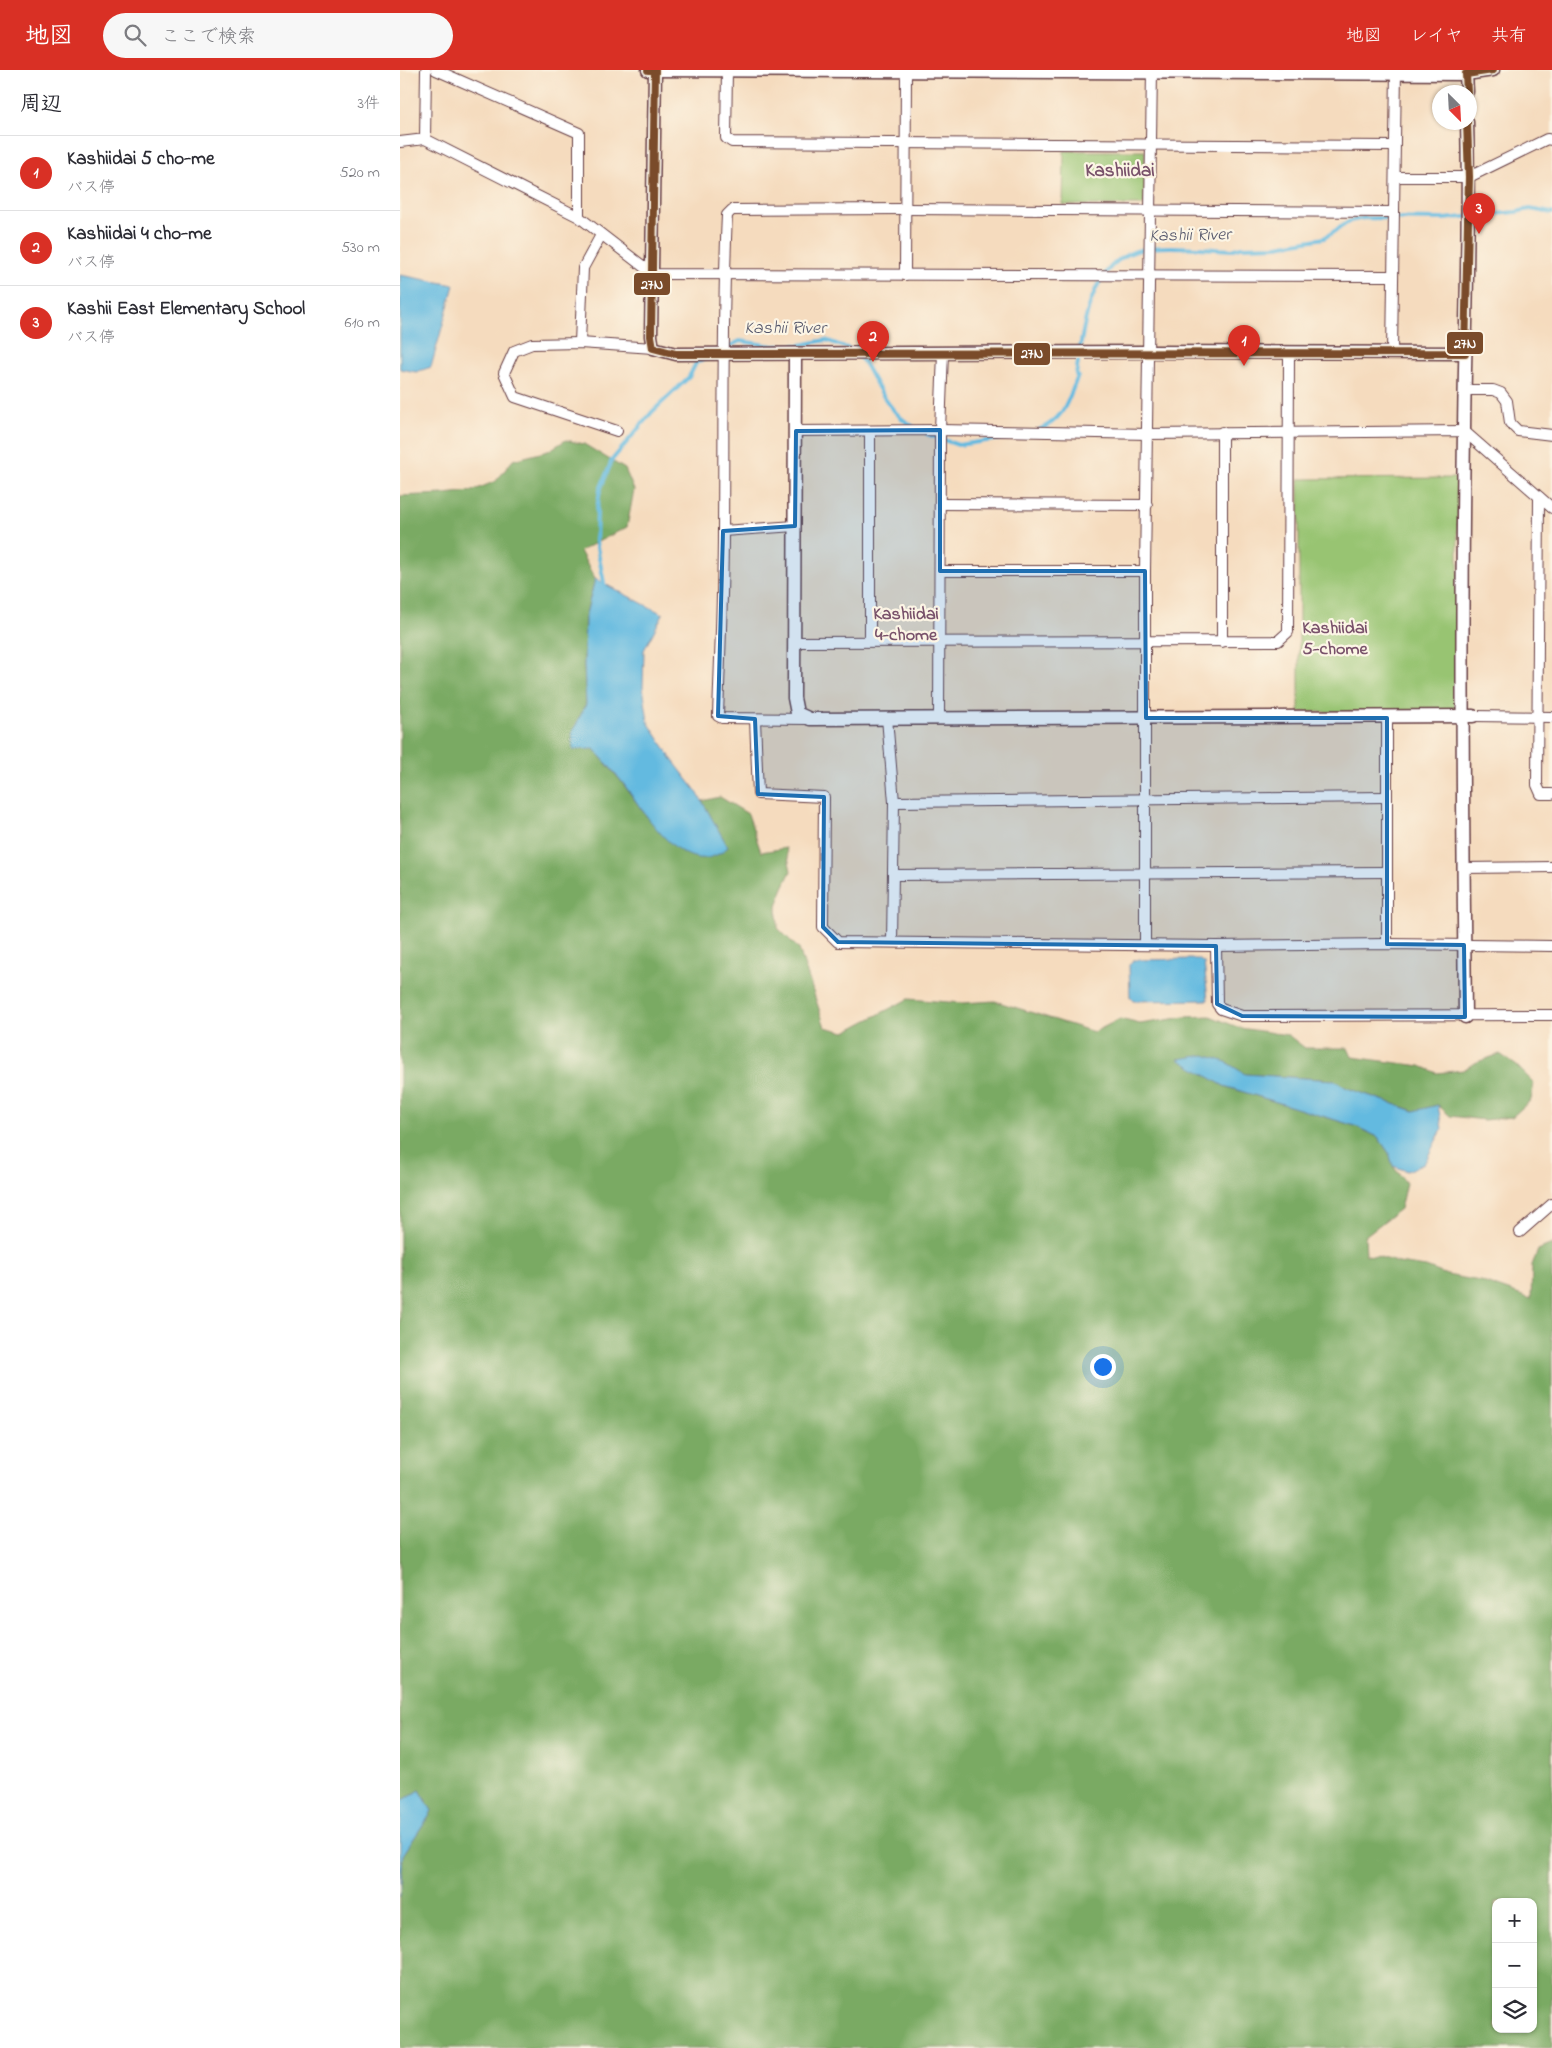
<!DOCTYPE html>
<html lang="ja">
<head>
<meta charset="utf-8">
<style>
  :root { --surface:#fff; --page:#f7f7f7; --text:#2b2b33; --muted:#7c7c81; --line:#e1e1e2; --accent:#d93025 }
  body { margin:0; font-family:"Indie Flower","Klee One",sans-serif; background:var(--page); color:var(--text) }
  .controls { position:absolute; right:15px; bottom:15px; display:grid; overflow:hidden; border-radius:10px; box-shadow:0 1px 4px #0004 }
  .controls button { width:45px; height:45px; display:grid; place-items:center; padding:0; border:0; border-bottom:1px solid var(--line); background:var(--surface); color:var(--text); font:25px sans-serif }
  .compass { position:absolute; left:1032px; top:15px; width:45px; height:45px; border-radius:50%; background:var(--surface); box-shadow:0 1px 4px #0004; rotate:156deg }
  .you { position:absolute; left:702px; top:1296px; width:18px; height:18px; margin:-12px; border:4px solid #fff; border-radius:50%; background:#1a73e8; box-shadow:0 0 0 8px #1a73e833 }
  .badge { display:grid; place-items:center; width:32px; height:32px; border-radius:50%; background:var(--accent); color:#fff; font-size:16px; font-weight:700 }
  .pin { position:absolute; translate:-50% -41px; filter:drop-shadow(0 1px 2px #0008) }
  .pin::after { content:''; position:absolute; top:26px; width:18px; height:15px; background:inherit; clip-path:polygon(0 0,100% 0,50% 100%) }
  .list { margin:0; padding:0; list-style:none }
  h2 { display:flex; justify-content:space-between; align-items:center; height:65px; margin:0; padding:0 20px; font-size:21px }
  h2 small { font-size:16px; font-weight:400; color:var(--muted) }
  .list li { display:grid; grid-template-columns:32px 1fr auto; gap:15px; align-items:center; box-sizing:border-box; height:75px; padding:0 20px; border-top:1px solid var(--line) }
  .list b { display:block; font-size:19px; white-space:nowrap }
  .list p { margin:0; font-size:16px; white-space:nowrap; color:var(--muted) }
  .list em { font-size:16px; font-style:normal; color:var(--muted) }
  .icon { flex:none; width:28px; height:28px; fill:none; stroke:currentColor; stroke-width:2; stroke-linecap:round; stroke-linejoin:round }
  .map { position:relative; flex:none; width:1152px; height:1978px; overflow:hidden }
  header { display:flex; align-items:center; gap:30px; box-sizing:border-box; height:70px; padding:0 25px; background:var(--accent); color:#fff }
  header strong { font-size:24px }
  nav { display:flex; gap:28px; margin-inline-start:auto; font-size:18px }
  .search { width:350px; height:45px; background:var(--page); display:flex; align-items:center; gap:12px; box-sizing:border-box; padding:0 18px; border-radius:28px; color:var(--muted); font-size:19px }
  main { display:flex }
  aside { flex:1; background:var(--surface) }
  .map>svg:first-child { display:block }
  .green { fill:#98c472; stroke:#71724e }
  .forest { fill:#7aaa64; stroke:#626448; fill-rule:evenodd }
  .water { fill:#63bae0; stroke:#566c86 }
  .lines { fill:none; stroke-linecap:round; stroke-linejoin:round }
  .stream { stroke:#63bae0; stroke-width:4 }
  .minor-casing { stroke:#643b41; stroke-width:12 }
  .tertiary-casing { stroke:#643b41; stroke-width:15 }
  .minor { stroke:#fff; stroke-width:10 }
  .tertiary { stroke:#fff; stroke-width:12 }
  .bus-1-casing { stroke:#fcf5e5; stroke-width:11 }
  .bus-1 { stroke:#7a4b2a; stroke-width:8 }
  .marked { fill:#1f6fb2; fill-opacity:0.2; stroke:#1f6fb2; stroke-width:4; stroke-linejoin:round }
  .labels { text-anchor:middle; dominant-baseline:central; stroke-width:4.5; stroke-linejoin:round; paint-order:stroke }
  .water-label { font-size:18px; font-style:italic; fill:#53556a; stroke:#fcf5e5 }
  .neighbourhood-label { font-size:18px; font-weight:bold; fill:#79526b; stroke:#fcf5e5 }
  .quarter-label { font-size:19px; font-weight:bold; fill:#79526b; stroke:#fcf5e5 }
  .line-badge { stroke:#fcf5e5; stroke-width:2 }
  .badge-label { font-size:14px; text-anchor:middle; font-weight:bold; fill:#fff }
</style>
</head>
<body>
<header>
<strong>地図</strong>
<div class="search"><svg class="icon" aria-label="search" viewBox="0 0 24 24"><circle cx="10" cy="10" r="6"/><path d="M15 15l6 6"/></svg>ここで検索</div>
<nav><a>地図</a><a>レイヤ</a><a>共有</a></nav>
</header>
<main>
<aside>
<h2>周辺<small>3件</small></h2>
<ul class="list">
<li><span class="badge">1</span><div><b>Kashiidai 5 cho-me</b><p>バス停</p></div><em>520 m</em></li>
<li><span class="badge">2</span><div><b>Kashiidai 4 cho-me</b><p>バス停</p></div><em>530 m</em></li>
<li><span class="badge">3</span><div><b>Kashii East Elementary School</b><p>バス停</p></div><em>610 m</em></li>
</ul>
</aside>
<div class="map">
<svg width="1152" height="1978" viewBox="0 0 1152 1978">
  <rect width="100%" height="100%" fill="#fcf5e5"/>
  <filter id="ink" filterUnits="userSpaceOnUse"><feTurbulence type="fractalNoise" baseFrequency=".02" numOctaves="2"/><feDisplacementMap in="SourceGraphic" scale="10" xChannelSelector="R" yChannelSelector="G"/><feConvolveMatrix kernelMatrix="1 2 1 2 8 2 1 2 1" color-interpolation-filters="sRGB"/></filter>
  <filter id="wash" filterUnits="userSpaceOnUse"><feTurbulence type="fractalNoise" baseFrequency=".0096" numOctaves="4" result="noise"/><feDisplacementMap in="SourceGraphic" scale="20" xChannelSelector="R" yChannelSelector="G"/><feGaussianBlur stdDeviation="1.12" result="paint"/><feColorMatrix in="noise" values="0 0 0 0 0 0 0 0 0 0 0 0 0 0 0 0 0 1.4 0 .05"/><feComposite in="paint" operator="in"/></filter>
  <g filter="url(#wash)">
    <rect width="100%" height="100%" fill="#f5dbbe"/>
    <g class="green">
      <polygon points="664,81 745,81 744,135 663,135"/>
      <polygon points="1057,408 1060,641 899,642 899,409"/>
    </g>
    <path class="forest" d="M166 370 184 374 225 399 234 420 227 457 180 481 195 509 185 548 184 596 186 634 172 663 194 679 221 711 247 747 328 778 302 731 320 727 348 744 361 782 386 778 391 801 382 820 377 837 378 858 399 879 425 957 445 962 508 929 562 933 595 931 694 962 720 949 740 954 785 947 810 946 840 958 888 965 905 978H948L952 987 1021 996 1037 1003 1063 1000 1077 992 1100 984 1117 996 1134 1013 1131 1030 1112 1047 1084 1050 1050 1046 1038 1035 1015 1041 947 1018 934 1010 844 1004 826 992 779 989 824 1016 955 1056 978 1067 989 1083 993 1096 1006 1113 1000 1139 965 1166 966 1185 977 1186 999 1193 1026 1197 1047 1205 1080 1211 1131 1229 1132 1195 1138 1180 1152 1174V1978H780L781 1973 778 1978H0V1827L3 1785 32 1741 20 1720 0 1732V426L44 424 72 421 96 411 113 390 148 381ZM1096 1832H1133V1959H1096Z"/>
    <g class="water">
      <polygon points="0,205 54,215 31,297 16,302 0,299"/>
      <path d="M195 509 263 544 244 580 243 617 248 652 271 688 297 722 328 777C285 817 244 740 222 712 213 700 203 690 194 679L173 680 172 663 186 634 184 596 185 548Z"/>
      <polygon points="798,889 804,893 808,930 733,931 730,927 729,895 733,890"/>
      <polygon points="805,985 826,992 845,1004 934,1010 947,1018 1014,1041 1038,1035 1042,1059 1024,1094 1007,1101 993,1096 989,1083 978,1067 955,1056 824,1016 778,989"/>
      <polygon points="20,1720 32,1741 3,1785 0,1827 0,1732"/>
    </g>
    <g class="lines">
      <g class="stream">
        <polyline points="324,279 340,271 374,276 400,275 426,270 450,279"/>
        <path d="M459 287 463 291C477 314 489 344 514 357"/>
        <path d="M640 359C665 349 668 329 678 306L676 305C683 262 687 197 736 181 760 173 806 179 832 180L840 177 877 176 924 168 950 151 964 148 1044 149 1116 142 1130 139 1152 143"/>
        <polyline points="527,364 558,375 622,366"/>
        <polyline points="205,518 196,472 197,439 200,420 212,390 252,342 289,307 296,293 305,289"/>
      </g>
    </g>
  </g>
  <g filter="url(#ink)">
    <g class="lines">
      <defs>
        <g id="minor">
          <polyline points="36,0 179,63 179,147"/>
          <polyline points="327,0 326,68 332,72 994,76"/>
          <polyline points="25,69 26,0"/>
          <polyline points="0,72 25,69 179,147 253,204 992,206"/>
          <polyline points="995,107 1069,107 1147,69 1152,70"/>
          <polyline points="505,205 506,0"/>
          <polyline points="180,273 183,198 201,165"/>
          <polyline points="992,283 996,0"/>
          <polyline points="1065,320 1093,320 1101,323 1107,331 1110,353 1118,361 1152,365"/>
          <polyline points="217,361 115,327 104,303 114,281 132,274 180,273 253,278"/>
          <polyline points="396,361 540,360 748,364 1064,361 1152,438"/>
          <polyline points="822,362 822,572"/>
          <polyline points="1139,427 1137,715 1141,724 1152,724"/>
          <polyline points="541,434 747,435"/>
          <polyline points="323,461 395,456"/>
          <polyline points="540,501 745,501"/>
          <polyline points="470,571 470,361"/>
          <polyline points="394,572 878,571 888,562 889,283"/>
          <polyline points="1073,646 1152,647"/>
          <polyline points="539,647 540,360 543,283"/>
          <polyline points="487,648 494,732 492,872"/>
          <polyline points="987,648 987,874"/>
          <polyline points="355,649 358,724 424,727 423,857 438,872 816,876 987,874 1152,876"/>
          <path d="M409 649 322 648 318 646C320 584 323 522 323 460 324 355 322 250 327 145L332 140 506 139 994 142"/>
          <polyline points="494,732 986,727"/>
          <polyline points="1063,798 1152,797"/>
          <polyline points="493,805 986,802"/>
          <polyline points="745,875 745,501 752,0"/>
          <polyline points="816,876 817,934 821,939 842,946 1152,945"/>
          <polyline points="1120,1162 1152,1134"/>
        </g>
        <g id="tertiary">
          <polyline points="248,0 1066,4 1093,0"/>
          <polyline points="255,0 251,266 253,278 276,284 748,282 1065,283"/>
          <polyline points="1066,4 1067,22"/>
          <polyline points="395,284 394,628 397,643 410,649 1073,646"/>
          <path d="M1065 947C1063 752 1061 557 1064 362 1065 259 1070 156 1067 52"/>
        </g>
      </defs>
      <use href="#minor" class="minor-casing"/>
      <use href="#tertiary" class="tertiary-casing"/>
      <use href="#minor" class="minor"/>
      <use href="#tertiary" class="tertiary"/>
      <defs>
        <g id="bus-1">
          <polyline points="248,0 255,0 251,266 253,278 276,284 1065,283 1069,107 1067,52"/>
          <polyline points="1067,22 1066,4 1093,0"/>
        </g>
      </defs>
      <use href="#bus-1" class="bus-1-casing"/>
      <use href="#bus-1" class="bus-1"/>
    </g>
  </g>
  <path class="marked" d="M540 360V501H745L746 648H987V874L1064 875 1065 947 842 946 817 934 816 876 438 872 423 857 424 727 358 724 355 649 318 646 323 461 395 456 396 361Z"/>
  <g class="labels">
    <g class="water-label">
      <text transform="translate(790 166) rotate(-1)">Kashii River</text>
      <text x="385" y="259">Kashii River</text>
    </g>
    <g class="neighbourhood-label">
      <text x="506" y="545">Kashiidai<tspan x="506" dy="21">4-chome</tspan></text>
      <text x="935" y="559">Kashiidai<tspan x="935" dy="21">5-chome</tspan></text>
    </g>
    <g class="quarter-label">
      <text x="720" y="101">Kashiidai</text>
    </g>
  </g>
  <g class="line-badge">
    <rect x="233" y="202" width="38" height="24" rx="5" fill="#7a4b2a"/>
    <rect x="1046" y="261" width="38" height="24" rx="5" fill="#7a4b2a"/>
    <rect x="613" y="272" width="38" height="24" rx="5" fill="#7a4b2a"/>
  </g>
  <g class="badge-label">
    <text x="252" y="219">27N</text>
    <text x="1065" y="278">27N</text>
    <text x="632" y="288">27N</text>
  </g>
</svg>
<div class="controls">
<button>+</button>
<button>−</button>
<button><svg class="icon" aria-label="layers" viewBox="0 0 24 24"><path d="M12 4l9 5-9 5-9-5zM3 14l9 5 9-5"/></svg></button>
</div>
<svg class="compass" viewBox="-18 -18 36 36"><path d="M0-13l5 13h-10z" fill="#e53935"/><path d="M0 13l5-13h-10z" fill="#7c7c81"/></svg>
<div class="you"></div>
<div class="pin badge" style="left:844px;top:296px">1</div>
<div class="pin badge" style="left:473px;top:292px">2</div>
<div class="pin badge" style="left:1079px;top:164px">3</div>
</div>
</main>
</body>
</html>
